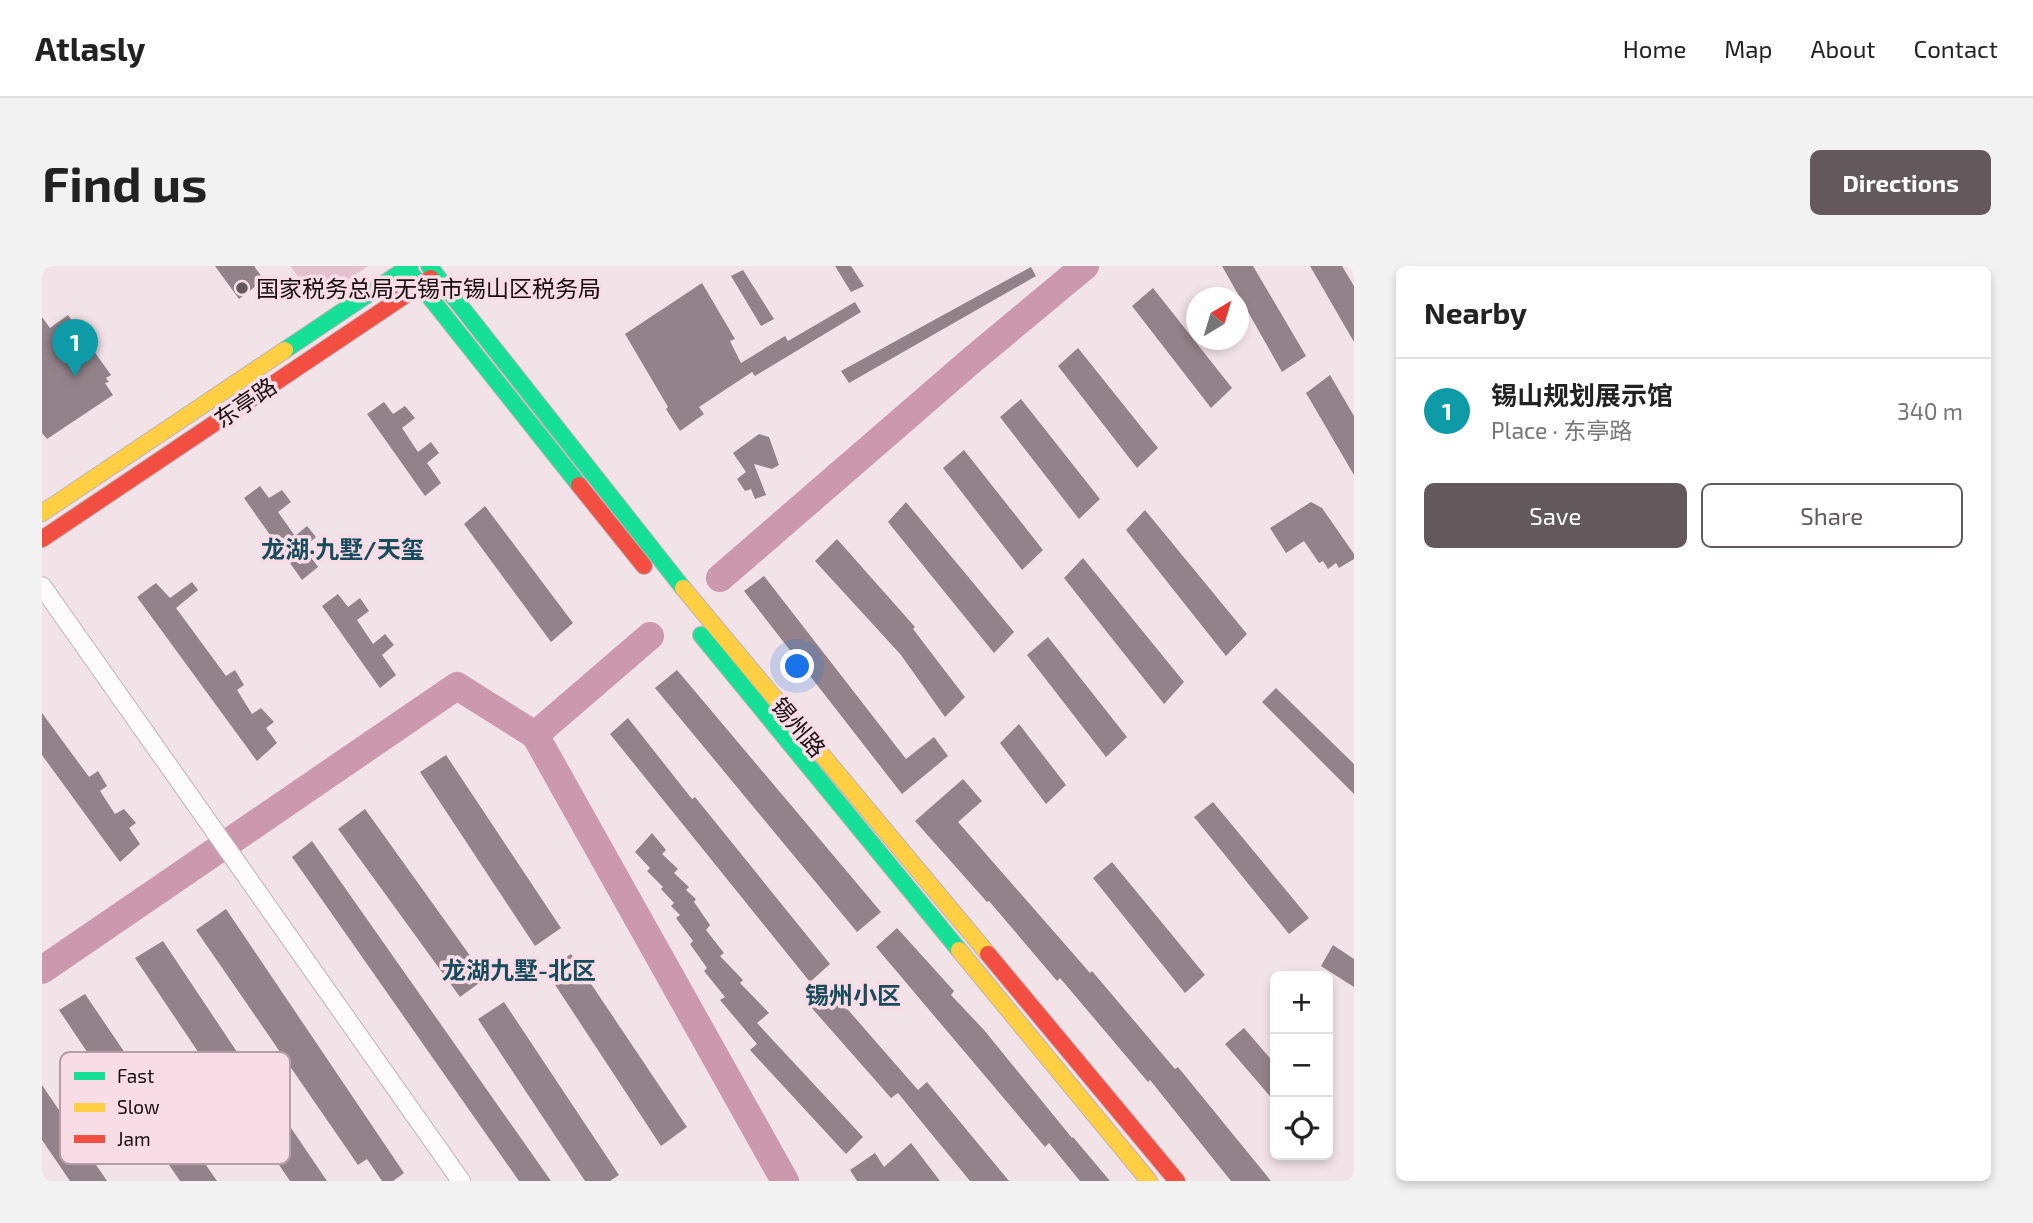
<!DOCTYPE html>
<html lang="en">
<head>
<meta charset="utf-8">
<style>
  :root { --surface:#fff; --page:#f2f2f2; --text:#222; --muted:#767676; --line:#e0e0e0; --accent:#63585c }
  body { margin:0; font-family:"Exo 2","Noto Sans SC",sans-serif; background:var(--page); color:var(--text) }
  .controls { position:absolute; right:21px; bottom:21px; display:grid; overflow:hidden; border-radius:10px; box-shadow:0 4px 10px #0003 }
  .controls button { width:63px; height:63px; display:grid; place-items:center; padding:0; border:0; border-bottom:2px solid var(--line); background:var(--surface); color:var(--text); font:35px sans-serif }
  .compass { position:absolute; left:1144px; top:21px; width:63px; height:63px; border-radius:50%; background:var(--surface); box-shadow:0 4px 10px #0003; rotate:38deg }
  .you { position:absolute; left:756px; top:401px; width:24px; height:24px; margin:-18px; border:5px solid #fff; border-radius:50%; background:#1a73e8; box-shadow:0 0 0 10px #1a73e833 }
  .badge { display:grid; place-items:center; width:46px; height:46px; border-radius:50%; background:var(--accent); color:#fff; font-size:23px; font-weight:700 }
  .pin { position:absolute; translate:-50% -58px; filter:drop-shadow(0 2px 4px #0008) }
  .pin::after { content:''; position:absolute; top:37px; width:24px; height:21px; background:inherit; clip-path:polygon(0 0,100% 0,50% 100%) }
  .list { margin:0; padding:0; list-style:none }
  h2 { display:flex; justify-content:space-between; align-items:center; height:91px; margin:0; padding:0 28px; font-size:30px }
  h2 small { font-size:23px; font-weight:400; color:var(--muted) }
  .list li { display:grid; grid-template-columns:46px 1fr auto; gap:21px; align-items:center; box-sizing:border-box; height:105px; padding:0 28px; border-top:2px solid var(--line) }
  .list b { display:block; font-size:26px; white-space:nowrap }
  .list p { margin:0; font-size:23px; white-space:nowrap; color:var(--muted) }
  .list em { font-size:23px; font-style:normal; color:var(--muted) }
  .actions { display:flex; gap:14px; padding:21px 28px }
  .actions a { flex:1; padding:16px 0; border:2px solid var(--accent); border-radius:10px; text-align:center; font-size:24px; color:var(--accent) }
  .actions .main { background:var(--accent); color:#fff }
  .icon { flex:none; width:38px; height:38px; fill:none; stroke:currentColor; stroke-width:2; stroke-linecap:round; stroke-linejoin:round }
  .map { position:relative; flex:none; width:1312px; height:915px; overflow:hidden; border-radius:10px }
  header { display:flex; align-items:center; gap:42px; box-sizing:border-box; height:98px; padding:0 35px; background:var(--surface); border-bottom:2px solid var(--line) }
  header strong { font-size:33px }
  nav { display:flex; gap:38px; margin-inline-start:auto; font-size:24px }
  .intro { display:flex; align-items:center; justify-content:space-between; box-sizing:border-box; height:168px; padding:0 42px }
  h1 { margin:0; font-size:49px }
  .button { padding:18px 32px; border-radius:10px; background:var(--accent); color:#fff; font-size:24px; font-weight:700 }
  main { display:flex; gap:42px; padding:0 42px }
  aside { flex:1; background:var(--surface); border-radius:10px; box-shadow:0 4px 10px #0003 }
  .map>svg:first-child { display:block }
  .green { fill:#e3c1ce }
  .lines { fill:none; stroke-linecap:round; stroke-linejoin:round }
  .river { stroke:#cc98ae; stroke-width:28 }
  .building { fill:#938289 }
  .street-casing { stroke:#bdb2b5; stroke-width:20 }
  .fast-casing { stroke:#bdb2b5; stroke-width:18 }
  .slow-casing { stroke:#bdb2b5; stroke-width:18 }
  .jam-casing { stroke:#bdb2b5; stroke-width:18 }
  .street { stroke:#fdfbfc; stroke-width:18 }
  .fast { stroke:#16e098; stroke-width:16 }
  .slow { stroke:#ffcf43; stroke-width:16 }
  .jam { stroke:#f24e42; stroke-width:16 }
  .poi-dot { fill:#63585c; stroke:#f8dde7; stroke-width:2.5 }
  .labels { text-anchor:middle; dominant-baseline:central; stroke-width:7; stroke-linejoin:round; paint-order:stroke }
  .poi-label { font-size:23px; fill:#160d11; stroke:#f8dde7; text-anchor:start }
  .street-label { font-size:23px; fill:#160d11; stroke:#f8dde7 }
  .neighbourhood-label { font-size:24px; font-weight:bold; fill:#184c5c; stroke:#f8dde7 }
  .key { fill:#f8dde7; stroke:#b49fa7; stroke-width:2 }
  .key-label { font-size:19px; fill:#160d11 }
</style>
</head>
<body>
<header>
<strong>Atlasly</strong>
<nav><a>Home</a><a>Map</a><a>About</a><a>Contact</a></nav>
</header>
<div class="intro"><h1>Find us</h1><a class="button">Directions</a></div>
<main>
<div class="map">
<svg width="1312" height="915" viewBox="0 0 1312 915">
  <rect width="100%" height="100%" fill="#f2e3e8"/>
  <polygon class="green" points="248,0 326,0 274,35"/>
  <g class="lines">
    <g class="river">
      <polyline points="678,312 930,94 1043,0"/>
      <polyline points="608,370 493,469 743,915"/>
      <polyline points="0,704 415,420 493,469"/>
    </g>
  </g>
  <g class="building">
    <polygon points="173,0 212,0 222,14 197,33"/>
    <polygon points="793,0 809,0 822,20 809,26"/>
    <polygon points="1180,0 1211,0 1264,90 1240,106"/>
    <polygon points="1268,0 1300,0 1312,20 1312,76"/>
    <polygon points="989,1 994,10 807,117 799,105"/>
    <polygon points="701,4 732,53 719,60 689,10"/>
    <polygon points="660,17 693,73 688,75 699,97 743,70 746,75 813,36 819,46 713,110 710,106 657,141 662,148 638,165 624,143 626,141 583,68"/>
    <polygon points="1111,22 1190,122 1169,142 1090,40"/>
    <polygon points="26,49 69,109 64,112 67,116 63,117 71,129 5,173 0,167 0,51 8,62"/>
    <polygon points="1036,82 1116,182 1095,202 1016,100"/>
    <polygon points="1288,109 1312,150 1312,209 1264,127"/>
    <polygon points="979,133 1058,233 1037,253 958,151"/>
    <polygon points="342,136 351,148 363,140 373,152 360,162 376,186 389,176 397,187 385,197 399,217 383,230 325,148"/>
    <polygon points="717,168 727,171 737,199 730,203 712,198 724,229 713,233 709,223 703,225 695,213 704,206 691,187"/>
    <polygon points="922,184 1001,284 980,304 901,202"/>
    <polygon points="218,220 227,232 240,224 249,236 236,246 253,270 265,260 274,271 262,281 276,301 260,314 202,232"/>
    <polygon points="864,236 972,366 952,387 846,256"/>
    <polygon points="1269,236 1280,242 1312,288 1312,293 1297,302 1294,297 1286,303 1281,295 1277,297 1262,275 1244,287 1228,262"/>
    <polygon points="443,240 531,357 509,376 422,258"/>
    <polygon points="1103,244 1205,368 1184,390 1084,264"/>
    <polygon points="795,273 873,361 871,363 923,431 903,451 859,389 773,295"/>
    <polygon points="1041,292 1142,416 1122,438 1022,312"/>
    <polygon points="722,310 864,493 892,471 906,490 860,528 702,325"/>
    <polygon points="150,316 156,324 134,342 184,410 193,404 202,419 195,424 210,448 219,442 232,456 224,462 235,477 215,495 95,331 114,317 128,332"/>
    <polygon points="296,328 306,341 318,332 327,345 315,354 331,378 343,368 352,379 340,389 354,409 338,422 280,340"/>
    <polygon points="1006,371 1085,471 1064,491 985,389"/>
    <polygon points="635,404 839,646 815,666 613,422"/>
    <polygon points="1234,422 1312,498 1312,528 1220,436"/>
    <polygon points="0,447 47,511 56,505 65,520 58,525 73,548 82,543 94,557 87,562 98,578 78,596 0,489"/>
    <polygon points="586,452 650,533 653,531 788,698 768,716 568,468"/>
    <polygon points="977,458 1024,519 1004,538 958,477"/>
    <polygon points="404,489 519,662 493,680 378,506"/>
    <polygon points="921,513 940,535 916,556 1048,707 1050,705 1133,803 1136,801 1229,915 1189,915 1108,814 1106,816 1018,712 1015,715 947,635 945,636 873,555"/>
    <polygon points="1171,536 1267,652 1247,668 1152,551"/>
    <polygon points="323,543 444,712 418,731 296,563"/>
    <polygon points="610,567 624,584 620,588 636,603 632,607 647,621 644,624 654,633 652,636 668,659 664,664 682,687 678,690 701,714 698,717 727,747 715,757 821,871 804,888 708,784 715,778 678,734 683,731 662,705 665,702 648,678 651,675 634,652 638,649 629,640 632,637 619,623 621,621 605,605 608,602 593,586"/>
    <polygon points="270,575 509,915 477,915 250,591"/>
    <polygon points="1070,596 1163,709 1143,727 1051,612"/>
    <polygon points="184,643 362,907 351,915 340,915 325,893 316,899 154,664"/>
    <polygon points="855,662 912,725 909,729 942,764 1030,872 1031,871 1068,915 1038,915 1007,877 1003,881 834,681"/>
    <polygon points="121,675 211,810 213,809 285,915 248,915 176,809 173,811 93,692"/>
    <polygon points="1291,679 1312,693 1312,721 1279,700"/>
    <polygon points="529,688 645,861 619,880 504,705"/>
    <polygon points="787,722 876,824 885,816 967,915 928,915 856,827 849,832 768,740"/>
    <polygon points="43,728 136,865 139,863 175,915 138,915 104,865 100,868 17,744"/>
    <polygon points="462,736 577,909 568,915 543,915 436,753"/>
    <polygon points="1202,762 1233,798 1233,836 1183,778"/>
    <polygon points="0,819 65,915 28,915 0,874"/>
    <polygon points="869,877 898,915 815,915 808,904 833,887 842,901"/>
  </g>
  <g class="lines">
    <defs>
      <polyline id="street" points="0,320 419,915"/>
      <g id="fast">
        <polyline points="363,0 537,219"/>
        <polyline points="387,0 641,322"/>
        <polyline points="243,84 368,0"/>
        <polyline points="659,369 917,684"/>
      </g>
      <g id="slow">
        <polyline points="0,247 243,84"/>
        <polyline points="641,322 946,688"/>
        <polyline points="917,684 1107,915"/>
      </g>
      <g id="jam">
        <polyline points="537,219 602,300"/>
        <polyline points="0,273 389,12"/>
        <polyline points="946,688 1135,915"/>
      </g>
    </defs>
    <use href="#street" class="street-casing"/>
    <use href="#fast" class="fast-casing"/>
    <use href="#slow" class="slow-casing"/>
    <use href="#jam" class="jam-casing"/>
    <use href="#street" class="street"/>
    <use href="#fast" class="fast"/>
    <use href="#slow" class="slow"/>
    <use href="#jam" class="jam"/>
  </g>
  <circle class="poi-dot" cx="200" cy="22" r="7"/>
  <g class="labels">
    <g class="poi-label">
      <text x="214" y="22">国家税务总局无锡市锡山区税务局</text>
    </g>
    <g class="street-label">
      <text transform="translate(203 136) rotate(-34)">东亭路</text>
      <text transform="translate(757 461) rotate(50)">锡州路</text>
    </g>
    <g class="neighbourhood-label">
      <text x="301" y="282">龙湖·九墅/天玺</text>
      <text x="477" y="703">龙湖九墅-北区</text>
      <text x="811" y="728">锡州小区</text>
    </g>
  </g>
  <rect x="18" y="786" width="230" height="112" rx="10" class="key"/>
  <rect x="32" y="806" width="31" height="8" fill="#16e098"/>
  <rect x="32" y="837" width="31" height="9" fill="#ffcf43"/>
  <rect x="32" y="869" width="31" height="8" fill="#f24e42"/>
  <g class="key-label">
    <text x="75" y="817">Fast</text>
    <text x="75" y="848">Slow</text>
    <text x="75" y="880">Jam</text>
  </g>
</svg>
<div class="controls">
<button>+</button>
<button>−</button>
<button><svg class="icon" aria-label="locate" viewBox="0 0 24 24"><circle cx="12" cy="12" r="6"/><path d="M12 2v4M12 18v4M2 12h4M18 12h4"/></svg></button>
</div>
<svg class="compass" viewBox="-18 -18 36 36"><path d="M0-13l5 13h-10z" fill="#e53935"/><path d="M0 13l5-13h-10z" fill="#767676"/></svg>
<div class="you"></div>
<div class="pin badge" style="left:33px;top:111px;background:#0f9aa8">1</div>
</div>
<aside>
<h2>Nearby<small></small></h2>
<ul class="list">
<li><span class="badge" style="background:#0f9aa8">1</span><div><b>锡山规划展示馆</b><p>Place · 东亭路</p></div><em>340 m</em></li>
</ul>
<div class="actions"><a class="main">Save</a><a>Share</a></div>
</aside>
</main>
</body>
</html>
